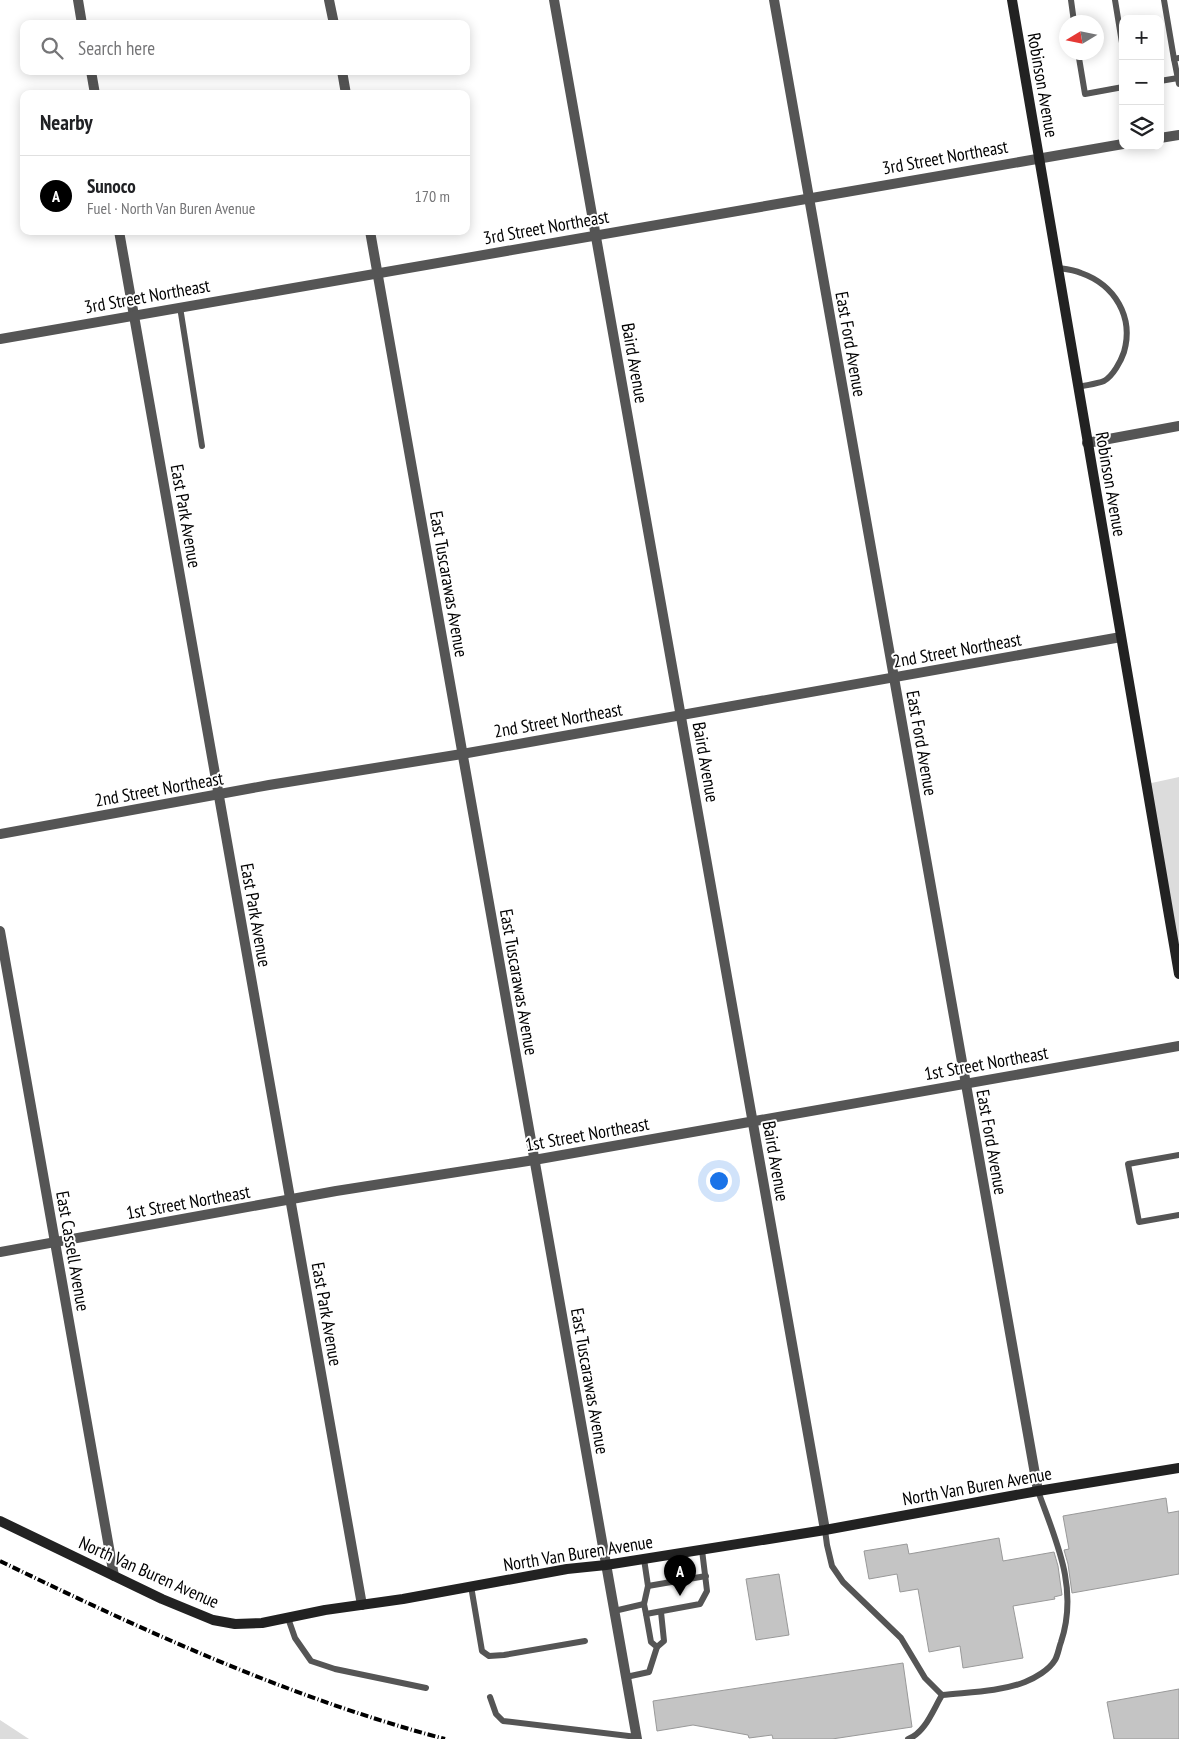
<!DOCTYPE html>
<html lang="en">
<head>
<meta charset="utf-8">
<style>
  :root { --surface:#fff; --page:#f6f6f6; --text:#202124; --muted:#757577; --line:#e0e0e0; --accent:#000 }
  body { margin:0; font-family:"PT Sans Narrow",sans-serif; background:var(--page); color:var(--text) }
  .controls { position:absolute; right:15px; top:15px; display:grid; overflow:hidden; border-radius:10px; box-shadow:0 2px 12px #0003 }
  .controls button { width:45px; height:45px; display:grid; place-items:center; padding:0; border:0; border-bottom:1px solid var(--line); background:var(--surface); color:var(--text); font:25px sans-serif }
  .compass { position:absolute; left:1059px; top:15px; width:45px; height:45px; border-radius:50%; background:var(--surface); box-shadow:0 2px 12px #0003; rotate:260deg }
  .you { position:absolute; left:718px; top:1180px; width:18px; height:18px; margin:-12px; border:4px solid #fff; border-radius:50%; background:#1a73e8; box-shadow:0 0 0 8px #1a73e833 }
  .badge { display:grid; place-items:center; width:32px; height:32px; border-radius:50%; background:var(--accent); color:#fff; font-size:16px; font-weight:700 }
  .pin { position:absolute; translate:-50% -41px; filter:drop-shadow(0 1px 2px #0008) }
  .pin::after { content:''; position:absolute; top:26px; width:18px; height:15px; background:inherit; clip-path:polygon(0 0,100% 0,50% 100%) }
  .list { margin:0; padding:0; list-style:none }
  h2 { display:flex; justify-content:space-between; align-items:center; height:65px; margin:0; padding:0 20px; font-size:21px }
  h2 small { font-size:16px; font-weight:400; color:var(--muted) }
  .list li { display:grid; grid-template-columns:32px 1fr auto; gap:15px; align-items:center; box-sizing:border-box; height:80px; padding:0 20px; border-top:1px solid var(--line) }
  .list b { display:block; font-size:19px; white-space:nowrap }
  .list p { margin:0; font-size:16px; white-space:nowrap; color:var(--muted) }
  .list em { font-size:16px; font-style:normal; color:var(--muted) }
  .icon { flex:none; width:28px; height:28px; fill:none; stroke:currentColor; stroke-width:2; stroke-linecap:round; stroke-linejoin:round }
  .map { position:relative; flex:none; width:1179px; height:1739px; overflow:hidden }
  .search { position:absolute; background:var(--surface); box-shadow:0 2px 12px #0003; left:20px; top:20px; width:450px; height:55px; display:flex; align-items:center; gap:12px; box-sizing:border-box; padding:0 18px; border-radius:10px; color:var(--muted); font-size:19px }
  .panel { position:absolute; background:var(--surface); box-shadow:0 2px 12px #0003; left:20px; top:90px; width:450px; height:145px; border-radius:10px }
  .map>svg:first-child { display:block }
  .green { fill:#dcdcdc }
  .building { fill:#c4c4c4; stroke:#999 }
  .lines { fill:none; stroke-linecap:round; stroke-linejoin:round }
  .lane { stroke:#555; stroke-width:6 }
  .street { stroke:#555; stroke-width:10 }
  .secondary { stroke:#222; stroke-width:10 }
  .rail { stroke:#000; stroke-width:4; stroke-dasharray:8 2.5 1 2.5; stroke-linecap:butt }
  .labels { text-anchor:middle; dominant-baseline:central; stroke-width:4; stroke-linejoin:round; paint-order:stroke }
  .street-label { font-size:18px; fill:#000; stroke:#fff }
</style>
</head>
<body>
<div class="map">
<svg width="1179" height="1739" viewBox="0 0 1179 1739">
  <rect width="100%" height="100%" fill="#fff"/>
  <g class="green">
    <polygon points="1179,777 1179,974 1147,784"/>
    <polygon points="0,1720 29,1739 0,1739"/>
  </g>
  <g class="building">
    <polygon points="1166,1498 1168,1513 1179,1511 1179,1574 1072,1593 1068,1564 1064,1550 1069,1549 1063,1516"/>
    <polygon points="999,1538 1003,1561 1054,1552 1058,1566 1062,1595 1054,1597 1055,1599 1013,1606 1023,1658 963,1668 960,1646 929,1652 918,1589 900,1592 897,1574 869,1579 864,1551 907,1544 909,1554"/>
    <polygon points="779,1574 789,1635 756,1640 746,1579"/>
    <polygon points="903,1663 912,1727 832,1739 773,1739 772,1735 749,1738 748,1735 693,1725 657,1731 653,1701"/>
    <polygon points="1179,1689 1179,1739 1114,1739 1107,1702"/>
  </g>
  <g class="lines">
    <g class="lane">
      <polyline points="1071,0 1074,22"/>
      <polyline points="1115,0 1123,49"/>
      <polyline points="1164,0 1174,59"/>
      <polyline points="1078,52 1085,94 1123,87"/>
      <polyline points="1179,58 1174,59 1179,84"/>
      <polyline points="1160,81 1178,78"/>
      <path d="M1058 268C1065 269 1074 270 1081 273 1115 285 1134 317 1124 352 1121 361 1113 376 1104 381 1097 384 1086 385 1078 387"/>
      <polyline points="180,307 202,446"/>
      <polyline points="1179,1155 1128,1164 1139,1222 1179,1215"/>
      <path d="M825 1530 827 1545 832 1566 843 1582 901 1638 925 1678 942 1695C969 1692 999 1692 1025 1682 1035 1678 1049 1670 1055 1660 1058 1655 1059 1647 1061 1642 1079 1588 1056 1541 1038 1491"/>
      <polyline points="644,1559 648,1586 644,1604 646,1614"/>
      <polyline points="471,1586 482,1651 489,1656 504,1655 585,1641"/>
      <polyline points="648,1586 706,1576"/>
      <polyline points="614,1611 644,1604"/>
      <polyline points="288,1618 295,1638 311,1661 335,1669 426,1688"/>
      <polyline points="657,1647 664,1641 661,1612"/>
      <polyline points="626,1677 649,1672 657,1647 651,1642 646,1614 700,1604 707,1591 702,1550"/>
      <polyline points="490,1697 496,1714 503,1721 637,1737"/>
      <path d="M908 1739C925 1733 933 1710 942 1695"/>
    </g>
    <g class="street">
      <polyline points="78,0 82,24"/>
      <polyline points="329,0 334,24"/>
      <polyline points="554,0 825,1530"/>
      <polyline points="774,0 1038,1491"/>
      <polyline points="91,71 95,94"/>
      <polyline points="342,71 346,94"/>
      <polyline points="1160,138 1179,135"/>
      <polyline points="119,231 362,1605"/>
      <polyline points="370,231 637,1739"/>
      <polyline points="0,339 1123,144"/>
      <polyline points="1087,443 1179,426"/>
      <polyline points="0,834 269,785 462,754 1121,637"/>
      <polyline points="0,931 114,1576"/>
      <polyline points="0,1252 336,1191 534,1160 1179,1046"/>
    </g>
    <g class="secondary">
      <polyline points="1012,0 1179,974"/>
      <polyline points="0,1521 162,1599 213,1620 235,1624 262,1623 325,1610 403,1599 567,1569 606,1565 825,1530 1038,1491 1179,1468"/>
    </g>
    <path class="rail" d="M0 1561C144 1631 290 1698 445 1739"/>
  </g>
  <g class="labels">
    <g class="street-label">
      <text transform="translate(1043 85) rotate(80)">Robinson Avenue</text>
      <text transform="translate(945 157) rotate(-10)">3rd Street Northeast</text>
      <text transform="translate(546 227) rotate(-10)">3rd Street Northeast</text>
      <text transform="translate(147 296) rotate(-10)">3rd Street Northeast</text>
      <text transform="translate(851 344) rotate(80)">East Ford Avenue</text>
      <text transform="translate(635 363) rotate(80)">Baird Avenue</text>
      <text transform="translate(1111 484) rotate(80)">Robinson Avenue</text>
      <text transform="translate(186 516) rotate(80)">East Park Avenue</text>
      <text transform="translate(449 584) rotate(80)">East Tuscarawas Avenue</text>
      <text transform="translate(957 650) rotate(-10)">2nd Street Northeast</text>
      <text transform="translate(558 720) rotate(-10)">2nd Street Northeast</text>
      <text transform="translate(922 743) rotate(80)">East Ford Avenue</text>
      <text transform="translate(706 762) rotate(80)">Baird Avenue</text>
      <text transform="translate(159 789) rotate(-10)">2nd Street Northeast</text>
      <text transform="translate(256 915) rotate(80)">East Park Avenue</text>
      <text transform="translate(519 982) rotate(80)">East Tuscarawas Avenue</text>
      <text transform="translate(986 1063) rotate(-10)">1st Street Northeast</text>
      <text transform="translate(587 1134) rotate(-10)">1st Street Northeast</text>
      <text transform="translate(992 1142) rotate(80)">East Ford Avenue</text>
      <text transform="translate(776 1161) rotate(80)">Baird Avenue</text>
      <text transform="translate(188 1202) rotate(-10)">1st Street Northeast</text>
      <text transform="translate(73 1251) rotate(80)">East Cassell Avenue</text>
      <text transform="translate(327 1314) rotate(80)">East Park Avenue</text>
      <text transform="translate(590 1381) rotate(80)">East Tuscarawas Avenue</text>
      <text transform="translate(977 1486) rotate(-10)">North Van Buren Avenue</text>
      <text transform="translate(578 1553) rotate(-9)">North Van Buren Avenue</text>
      <text transform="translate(149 1572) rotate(24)">North Van Buren Avenue</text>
    </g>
  </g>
</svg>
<div class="controls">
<button>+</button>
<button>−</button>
<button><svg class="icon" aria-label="layers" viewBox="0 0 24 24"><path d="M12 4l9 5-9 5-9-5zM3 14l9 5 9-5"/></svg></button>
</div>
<svg class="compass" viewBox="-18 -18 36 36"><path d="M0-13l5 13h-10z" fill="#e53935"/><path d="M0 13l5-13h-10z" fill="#757577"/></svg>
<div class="you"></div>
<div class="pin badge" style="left:680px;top:1596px">A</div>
<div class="search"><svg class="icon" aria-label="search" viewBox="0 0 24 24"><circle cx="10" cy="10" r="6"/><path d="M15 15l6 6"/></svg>Search here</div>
<section class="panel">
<h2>Nearby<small></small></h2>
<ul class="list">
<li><span class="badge">A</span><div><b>Sunoco</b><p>Fuel · North Van Buren Avenue</p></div><em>170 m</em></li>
</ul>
</section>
</div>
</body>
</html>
